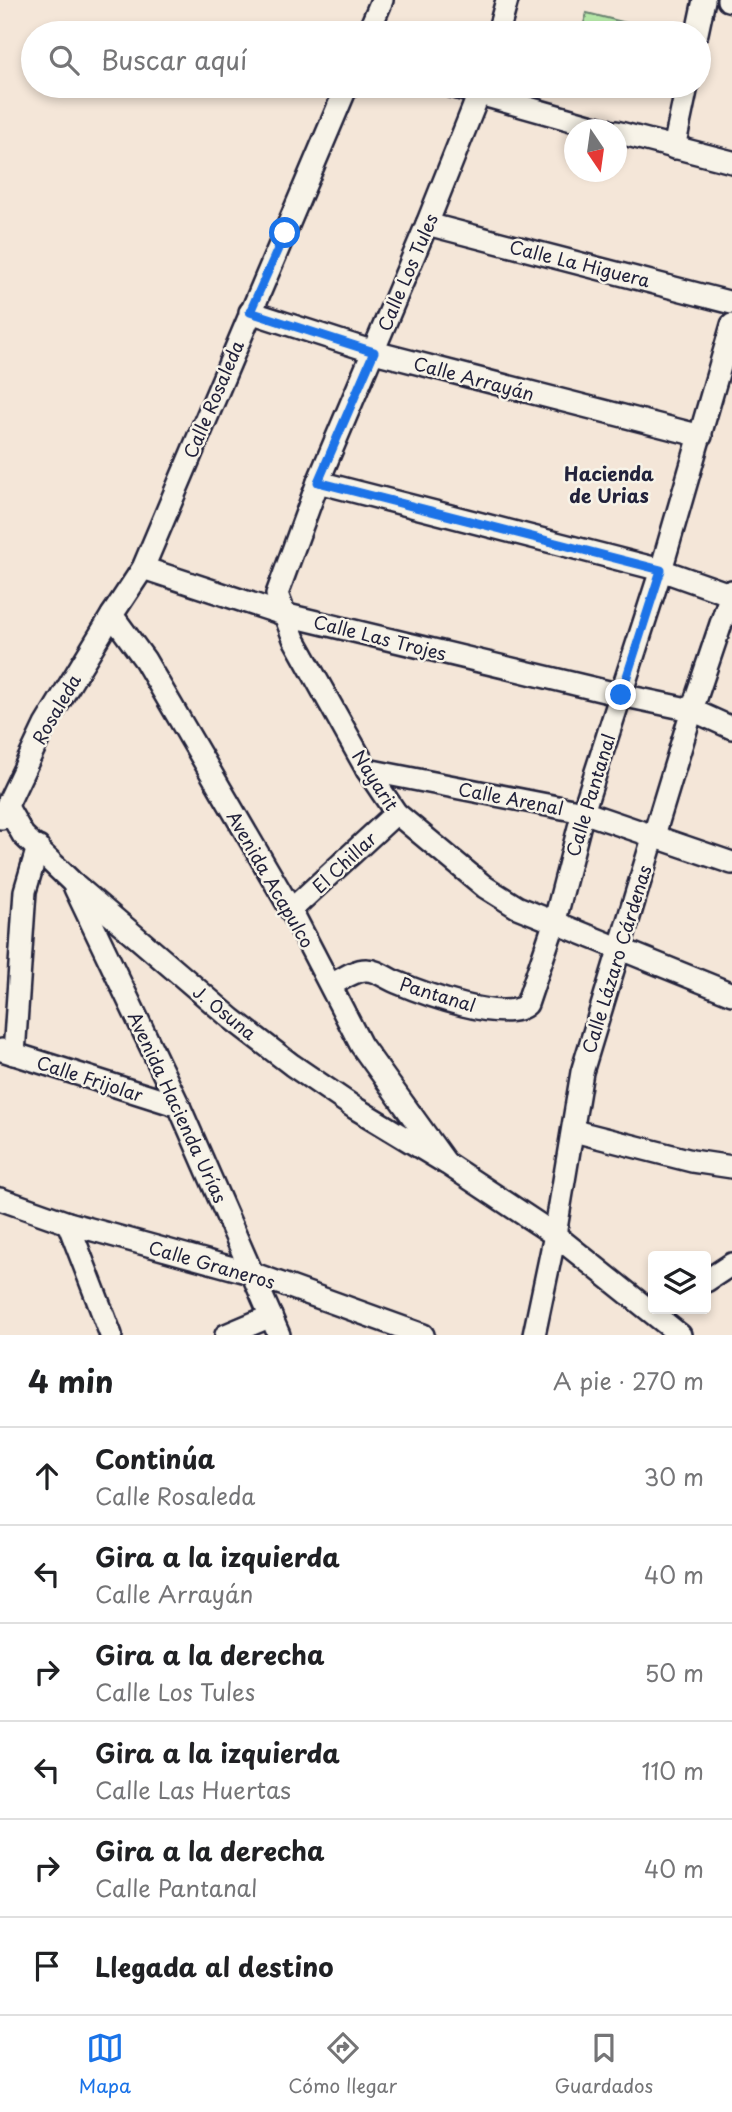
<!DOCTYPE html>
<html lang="es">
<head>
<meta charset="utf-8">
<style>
  :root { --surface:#fff; --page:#f2f2f2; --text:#202124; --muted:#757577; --line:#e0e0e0; --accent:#1a73e8 }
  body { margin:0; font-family:"Playpen Sans",sans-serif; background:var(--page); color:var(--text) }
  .controls { position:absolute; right:21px; bottom:21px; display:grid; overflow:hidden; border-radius:7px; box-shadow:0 4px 10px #0003 }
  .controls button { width:63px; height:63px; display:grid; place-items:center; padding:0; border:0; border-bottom:2px solid var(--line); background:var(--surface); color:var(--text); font:35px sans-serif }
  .compass { position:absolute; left:564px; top:119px; width:63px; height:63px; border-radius:50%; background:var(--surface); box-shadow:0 4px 10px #0003; rotate:167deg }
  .stop { position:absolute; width:21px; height:21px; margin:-16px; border:5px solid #1a73e8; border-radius:50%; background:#fff }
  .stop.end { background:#1a73e8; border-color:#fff; box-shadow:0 2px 7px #0008 }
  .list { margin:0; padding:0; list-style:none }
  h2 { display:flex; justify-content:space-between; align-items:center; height:91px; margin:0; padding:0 28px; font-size:30px }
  h2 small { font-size:23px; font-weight:400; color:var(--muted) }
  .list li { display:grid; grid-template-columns:46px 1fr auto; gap:21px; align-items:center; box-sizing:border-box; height:98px; padding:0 28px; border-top:2px solid var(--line) }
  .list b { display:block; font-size:26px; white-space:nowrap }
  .list p { margin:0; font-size:23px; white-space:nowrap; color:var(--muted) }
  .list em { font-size:23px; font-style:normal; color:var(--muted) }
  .icon { flex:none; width:38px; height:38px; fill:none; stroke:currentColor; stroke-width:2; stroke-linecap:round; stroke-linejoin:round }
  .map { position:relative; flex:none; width:732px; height:1335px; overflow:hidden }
  .search { position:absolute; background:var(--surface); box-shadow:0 4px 10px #0003; left:21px; right:21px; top:21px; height:77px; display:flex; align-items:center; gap:18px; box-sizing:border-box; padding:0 24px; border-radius:38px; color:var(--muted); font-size:26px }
  .sheet { height:679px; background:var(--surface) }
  nav { display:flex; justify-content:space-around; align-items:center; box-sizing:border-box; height:98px; border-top:2px solid var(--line); background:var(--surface); font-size:19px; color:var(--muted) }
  nav a { display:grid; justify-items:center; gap:4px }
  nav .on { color:var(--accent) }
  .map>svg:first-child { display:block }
  .green { fill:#b4e7a7; stroke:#6b8471; stroke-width:2 }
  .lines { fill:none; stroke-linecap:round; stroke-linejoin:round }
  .minor-casing { stroke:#22223b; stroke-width:26 }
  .minor { stroke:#f7f3e8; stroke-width:21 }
  .route { stroke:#1a73e8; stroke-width:9 }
  .labels { text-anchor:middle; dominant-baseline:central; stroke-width:5; stroke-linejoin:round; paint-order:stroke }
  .street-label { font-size:18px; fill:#22223b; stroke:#f7f3e8 }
  .neighbourhood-label { font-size:19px; font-weight:bold; fill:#22223b; stroke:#f7f3e8 }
</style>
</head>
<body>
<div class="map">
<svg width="732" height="1335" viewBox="0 0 732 1335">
  <rect width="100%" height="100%" fill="#f4e6d8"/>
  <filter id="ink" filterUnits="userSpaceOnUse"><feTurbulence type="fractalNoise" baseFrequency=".0143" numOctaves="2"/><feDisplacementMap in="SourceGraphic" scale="14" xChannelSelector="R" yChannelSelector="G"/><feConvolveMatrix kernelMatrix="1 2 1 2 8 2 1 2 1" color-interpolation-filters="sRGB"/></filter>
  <g filter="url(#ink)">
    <polygon class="green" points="587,13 666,33 581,33"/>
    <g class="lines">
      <defs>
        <g id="minor">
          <polyline points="728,0 732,1"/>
          <polyline points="368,33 382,0"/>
          <polyline points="498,33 507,0"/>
          <polyline points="697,33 704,0"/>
          <polyline points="347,86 143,568 112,615 145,660 291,910 361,1045 446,1163"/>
          <polyline points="451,86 607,130"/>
          <polyline points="482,86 427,224 318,482 277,594 294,639 367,770 396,813 485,887 517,907 732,994"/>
          <polyline points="616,132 732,162"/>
          <polyline points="674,148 687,86"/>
          <polyline points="427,224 732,303"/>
          <polyline points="250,312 374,352 701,436"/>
          <polyline points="318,482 661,570 732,595"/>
          <polyline points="143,568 283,614 621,695 692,710 732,728"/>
          <polyline points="367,770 583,812 732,863"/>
          <polyline points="7,807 23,835 71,881 232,1019 292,1065 355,1108 446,1163 555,1235 680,1335"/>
          <polyline points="1,818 45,725 112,615"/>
          <polyline points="75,888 179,1106 279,1335"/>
          <polyline points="291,910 396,813"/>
          <path d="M331 985C341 980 354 970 366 970 377 970 386 978 396 982 422 993 506 1025 527 1004L554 924 583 812 661 570 732 325"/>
          <polyline points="2,1050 179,1106"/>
          <polyline points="14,1054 25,891 38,847"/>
          <polyline points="574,1131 692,1161 732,1167"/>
          <polyline points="0,1199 68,1223 254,1274 423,1335"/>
          <polyline points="68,1223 111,1335"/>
          <polyline points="706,1281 732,1264"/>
          <polyline points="226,1335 271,1316"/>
          <polyline points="534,1335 555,1235 582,1072 692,710 732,591"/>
        </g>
      </defs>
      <use href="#minor" class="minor-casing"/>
      <use href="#minor" class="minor"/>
    </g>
  </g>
  <g class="lines" filter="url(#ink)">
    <polyline class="route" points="285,233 250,312 374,352 318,482 661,570 621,695"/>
  </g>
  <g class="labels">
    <g class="street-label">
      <text transform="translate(580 263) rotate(14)">Calle La Higuera</text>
      <text transform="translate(407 272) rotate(-67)">Calle Los Tules</text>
      <text transform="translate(474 378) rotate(15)">Calle Arrayán</text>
      <text transform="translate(213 399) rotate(-67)">Calle Rosaleda</text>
      <text transform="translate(380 637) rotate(14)">Calle Las Trojes</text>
      <text transform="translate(56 709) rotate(-60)">Rosaleda</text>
      <text transform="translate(376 780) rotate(57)">Nayarit</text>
      <text transform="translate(590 795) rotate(-73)">Calle Pantanal</text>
      <text transform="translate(511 798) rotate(11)">Calle Arenal</text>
      <text transform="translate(344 862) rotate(-43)">El Chillar</text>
      <text transform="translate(271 879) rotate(60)">Avenida Acapulco</text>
      <text transform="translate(616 959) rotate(-73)">Calle Lázaro Cárdenas</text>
      <text transform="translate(438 994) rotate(17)">Pantanal</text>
      <text transform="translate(225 1012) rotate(39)">J. Osuna</text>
      <text transform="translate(90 1078) rotate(18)">Calle Frijolar</text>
      <text transform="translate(178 1107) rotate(65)">Avenida Hacienda Urías</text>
      <text transform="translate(212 1264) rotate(16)">Calle Graneros</text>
    </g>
    <g class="neighbourhood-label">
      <text x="609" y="473">Hacienda<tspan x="609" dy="22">de Urias</tspan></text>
    </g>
  </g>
</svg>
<div class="controls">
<button><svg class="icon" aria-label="layers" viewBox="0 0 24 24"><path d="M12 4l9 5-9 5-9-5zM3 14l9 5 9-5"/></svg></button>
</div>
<svg class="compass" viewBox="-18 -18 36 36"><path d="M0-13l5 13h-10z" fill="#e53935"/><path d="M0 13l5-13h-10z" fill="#757577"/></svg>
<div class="stop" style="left:285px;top:233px"></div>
<div class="stop end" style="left:621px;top:695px"></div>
<div class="search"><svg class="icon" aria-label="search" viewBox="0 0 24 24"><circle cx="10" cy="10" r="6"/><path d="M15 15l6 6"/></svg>Buscar aquí</div>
</div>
<section class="sheet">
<h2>4 min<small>A pie · 270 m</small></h2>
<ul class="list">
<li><svg class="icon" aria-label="ahead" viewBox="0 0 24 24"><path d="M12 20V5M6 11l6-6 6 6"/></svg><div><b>Continúa</b><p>Calle Rosaleda</p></div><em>30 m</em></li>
<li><svg class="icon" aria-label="left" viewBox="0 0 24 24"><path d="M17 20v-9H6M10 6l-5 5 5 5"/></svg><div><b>Gira a la izquierda</b><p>Calle Arrayán</p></div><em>40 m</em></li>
<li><svg class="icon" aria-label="right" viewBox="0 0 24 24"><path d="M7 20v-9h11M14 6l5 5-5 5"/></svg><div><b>Gira a la derecha</b><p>Calle Los Tules</p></div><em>50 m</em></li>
<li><svg class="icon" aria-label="left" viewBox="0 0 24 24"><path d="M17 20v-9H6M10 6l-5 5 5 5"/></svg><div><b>Gira a la izquierda</b><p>Calle Las Huertas</p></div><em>110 m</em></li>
<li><svg class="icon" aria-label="right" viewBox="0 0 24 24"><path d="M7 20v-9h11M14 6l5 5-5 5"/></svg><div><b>Gira a la derecha</b><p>Calle Pantanal</p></div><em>40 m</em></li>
<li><svg class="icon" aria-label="arrive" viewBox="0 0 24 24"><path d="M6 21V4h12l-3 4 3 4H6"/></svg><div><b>Llegada al destino</b></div></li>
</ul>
</section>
<nav>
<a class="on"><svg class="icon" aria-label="map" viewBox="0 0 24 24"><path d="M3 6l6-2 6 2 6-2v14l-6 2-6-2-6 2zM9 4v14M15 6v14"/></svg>Mapa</a>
<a><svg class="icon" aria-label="directions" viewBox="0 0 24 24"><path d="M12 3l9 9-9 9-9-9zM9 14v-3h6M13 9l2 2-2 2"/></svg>Cómo llegar</a>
<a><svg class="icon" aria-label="saved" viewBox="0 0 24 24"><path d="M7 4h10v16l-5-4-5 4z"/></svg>Guardados</a>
</nav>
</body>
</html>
